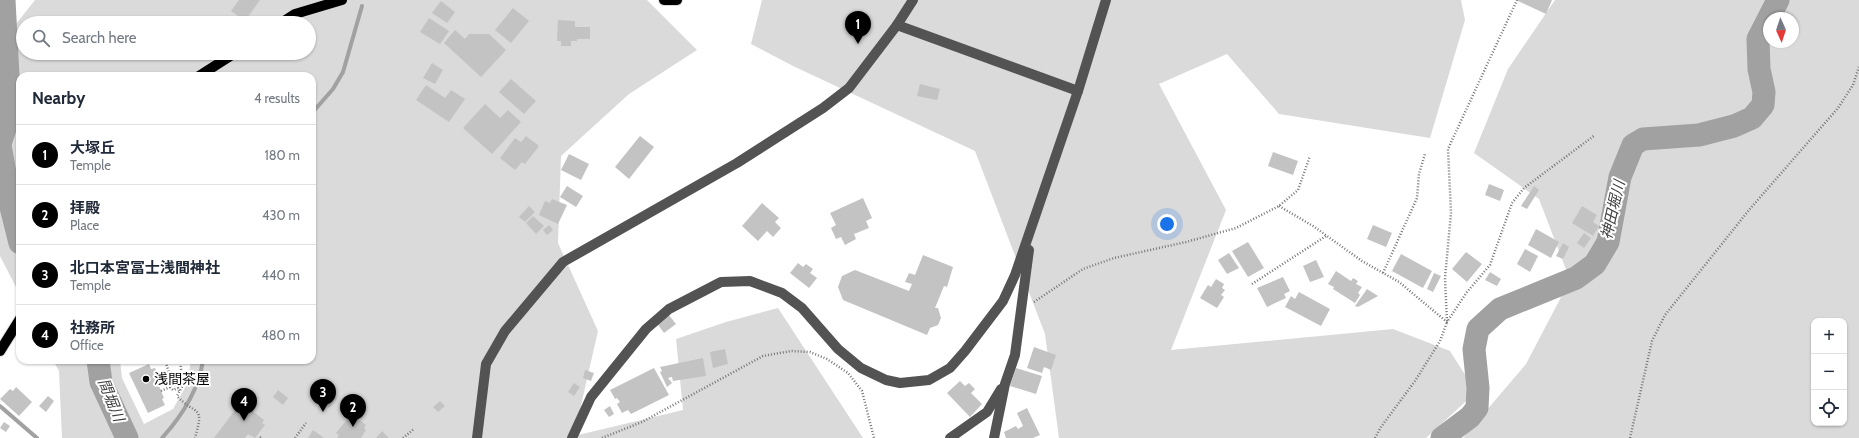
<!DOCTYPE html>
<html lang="en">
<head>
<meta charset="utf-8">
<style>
  :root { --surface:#fff; --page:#f2f2f3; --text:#1f2937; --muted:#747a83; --line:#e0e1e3; --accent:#000 }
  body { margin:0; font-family:Cabin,"Noto Sans JP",sans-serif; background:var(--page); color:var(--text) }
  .controls { position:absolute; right:12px; bottom:12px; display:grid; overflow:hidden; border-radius:8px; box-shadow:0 1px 3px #0004 }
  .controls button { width:36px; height:36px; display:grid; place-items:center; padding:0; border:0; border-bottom:1px solid var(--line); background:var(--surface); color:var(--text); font:20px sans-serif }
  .compass { position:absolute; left:1763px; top:12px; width:36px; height:36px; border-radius:50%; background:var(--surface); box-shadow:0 1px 3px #0004; rotate:177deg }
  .you { position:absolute; left:1167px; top:224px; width:14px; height:14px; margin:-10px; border:3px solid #fff; border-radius:50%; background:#1a73e8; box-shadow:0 0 0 6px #1a73e833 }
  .badge { display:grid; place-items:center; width:26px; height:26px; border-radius:50%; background:var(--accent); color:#fff; font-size:13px; font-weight:700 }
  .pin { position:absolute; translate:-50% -33px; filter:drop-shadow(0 1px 2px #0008) }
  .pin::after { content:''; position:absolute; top:21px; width:14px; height:12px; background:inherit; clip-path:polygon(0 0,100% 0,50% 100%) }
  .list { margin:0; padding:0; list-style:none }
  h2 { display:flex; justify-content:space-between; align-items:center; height:52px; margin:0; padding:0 16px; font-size:17px }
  h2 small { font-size:13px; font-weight:400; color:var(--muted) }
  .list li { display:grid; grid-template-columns:26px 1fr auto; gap:12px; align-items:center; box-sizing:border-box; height:60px; padding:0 16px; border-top:1px solid var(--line) }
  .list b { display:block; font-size:15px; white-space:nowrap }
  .list p { margin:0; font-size:13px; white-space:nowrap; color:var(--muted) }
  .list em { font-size:13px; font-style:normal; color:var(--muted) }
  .icon { flex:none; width:22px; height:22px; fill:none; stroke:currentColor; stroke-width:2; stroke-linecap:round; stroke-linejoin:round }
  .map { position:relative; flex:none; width:1859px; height:438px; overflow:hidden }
  .search { position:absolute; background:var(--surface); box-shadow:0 1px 3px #0004; left:16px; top:16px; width:300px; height:44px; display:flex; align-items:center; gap:10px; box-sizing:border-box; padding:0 14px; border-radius:22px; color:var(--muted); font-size:15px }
  .panel { position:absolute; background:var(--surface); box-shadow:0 1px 3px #0004; left:16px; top:72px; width:300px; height:292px; border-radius:12px }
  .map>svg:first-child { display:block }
  .green { fill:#dadada; fill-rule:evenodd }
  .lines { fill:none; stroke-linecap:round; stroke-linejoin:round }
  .stream { stroke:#a1a1a1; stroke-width:4 }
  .river { stroke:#a1a1a1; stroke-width:23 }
  .building { fill:#c3c3c3 }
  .major-casing { stroke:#dbdbdb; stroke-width:12 }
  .path { stroke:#757575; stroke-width:2.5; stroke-dasharray:1 2; stroke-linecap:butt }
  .minor { stroke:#535353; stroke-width:10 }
  .major { stroke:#000; stroke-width:10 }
  .poi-dot { fill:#000; stroke:#fff; stroke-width:1.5 }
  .labels { text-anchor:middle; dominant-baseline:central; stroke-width:4; stroke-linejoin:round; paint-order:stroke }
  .poi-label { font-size:14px; fill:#000; stroke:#fff; text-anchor:start }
  .water-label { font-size:15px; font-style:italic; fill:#424242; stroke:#fff }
</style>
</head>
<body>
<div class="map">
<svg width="1859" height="438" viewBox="0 0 1859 438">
  <rect width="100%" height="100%" fill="#fff"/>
  <g class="green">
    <path d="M35 0H647L697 50 629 94 561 156 558 243 598 331 574 436 683 410 676 339 726 322 778 308 863 438H62L59 371 53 360H120L122 378 144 424 173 409 187 384 191 360H312V76H20V295L0 256V48L1 43ZM23 23H309V53H23Z"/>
    <polygon points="762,0 1461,0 1465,20 1430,138 1279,114 1227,54 1159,84 1226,210 1171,350 1393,329 1450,351 1476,392 1426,438 1059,438 1045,334 975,151 793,66 751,44"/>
    <path d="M1555 0H1859V438H1463L1526 364 1570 280 1539 199 1474 153 1508 69ZM1769 18H1793V42H1769ZM1814 321H1844V423H1814Z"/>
  </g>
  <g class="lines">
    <g class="stream">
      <polyline points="312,113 333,89 343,72 362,6"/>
      <polyline points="0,406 37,438"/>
      <path d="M162 438C181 417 199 389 203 360"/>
    </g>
    <g class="river">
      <polyline points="0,144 10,113 4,0"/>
      <polyline points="0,145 11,207 20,243"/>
      <polyline points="98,360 101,382 127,438"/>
      <polyline points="1442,438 1470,417 1477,408 1478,388 1474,349 1478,329 1500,309 1576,278 1595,264 1608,242 1620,177 1633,145 1643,139 1699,135 1734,126 1752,118 1763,105 1764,92 1759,69 1758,39 1778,0"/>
    </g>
  </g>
  <g class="building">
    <polygon points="239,0 260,0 245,21 231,11"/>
    <polygon points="1516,0 1552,0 1546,14"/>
    <polygon points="441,1 455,12 447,23 432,13"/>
    <polygon points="513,8 529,21 511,43 495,30"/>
    <polygon points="429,18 449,31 440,44 420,32"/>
    <polygon points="558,20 575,21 575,27 590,27 590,39 577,39 577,41 571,41 571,46 561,46 561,41 557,41"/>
    <polygon points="455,30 465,39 469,34 489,34 506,50 481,77 444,43"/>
    <polygon points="432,63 443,70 435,84 423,78"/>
    <polygon points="511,79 536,101 524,114 499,92"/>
    <polygon points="920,84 940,89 937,100 917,96"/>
    <polygon points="426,85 445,98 451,90 465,99 449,122 416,100"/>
    <polygon points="485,104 500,118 508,110 521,122 492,154 463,128"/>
    <polygon points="526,136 539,146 525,164 522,162 515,170 500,158 515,138 521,142"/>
    <polygon points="640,136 654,147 629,179 615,167"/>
    <polygon points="1273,152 1298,161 1293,175 1268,166"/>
    <polygon points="569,154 589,164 581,180 561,170"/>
    <polygon points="1489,184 1504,190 1500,201 1485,195"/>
    <polygon points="567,186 583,196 576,207 560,197"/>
    <polygon points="1534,186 1539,190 1527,209 1521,206"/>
    <polygon points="863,198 872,218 866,221 869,228 854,234 856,239 845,245 841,237 836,239 831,228 836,225 830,213"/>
    <polygon points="552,199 567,205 558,224 539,215 545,201 550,203"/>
    <polygon points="762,203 779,218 775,222 781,228 773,237 767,231 758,241 742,226"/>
    <polygon points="529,206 535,212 525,222 519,217"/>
    <polygon points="1582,206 1597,215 1593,222 1599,226 1593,236 1572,223"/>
    <polygon points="533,216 544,226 536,234 526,223"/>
    <polygon points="549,225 553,230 547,235 543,230"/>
    <polygon points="1373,225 1392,233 1386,247 1367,239"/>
    <polygon points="1536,229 1559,242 1551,258 1528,245"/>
    <polygon points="1584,233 1591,238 1584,248 1577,243"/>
    <polygon points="1248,242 1264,268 1248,277 1232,251"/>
    <polygon points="1563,243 1569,247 1563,259 1556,256"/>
    <polygon points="1525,249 1538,256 1530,272 1517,264"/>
    <polygon points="1466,252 1482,264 1467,282 1452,269"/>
    <polygon points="1229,253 1239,268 1227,274 1218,260"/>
    <polygon points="1401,254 1432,271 1423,288 1392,271"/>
    <polygon points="923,255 953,267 947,287 944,286 935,308 938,308 941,318 938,325 930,328 927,335 843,300 838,287 842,276 855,270 909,291 912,284 905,282 909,273 915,275"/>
    <polygon points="1316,260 1324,277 1310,282 1303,266"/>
    <polygon points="798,263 803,267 806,264 813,269 810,273 817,278 809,288 790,273"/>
    <polygon points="1336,271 1351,281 1353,278 1358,281 1356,284 1362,287 1358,293 1360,295 1355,303 1333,289 1334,287 1328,284"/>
    <polygon points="1490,272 1501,279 1497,286 1485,280"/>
    <polygon points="1434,273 1441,276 1433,292 1427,289"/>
    <polygon points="1283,277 1290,291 1284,294 1286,298 1267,307 1257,288"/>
    <polygon points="1216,279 1224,284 1222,288 1225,290 1221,295 1224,297 1217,308 1200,298 1208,285 1211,287"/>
    <polygon points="1367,289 1378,296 1358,307 1355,306"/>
    <polygon points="1299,292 1330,309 1321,326 1285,307 1291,296 1295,299"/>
    <polygon points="668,314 676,324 664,333 656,322"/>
    <polygon points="1034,347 1056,355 1051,370 1044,367 1042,373 1027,368"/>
    <polygon points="725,349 728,364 713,368 710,352"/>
    <polygon points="703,358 706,376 673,381 672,377 668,378 672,383 667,387 660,372 662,371 660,367"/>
    <polygon points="149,364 151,369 155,368 163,384 159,386 164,398 162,399 165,405 148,413 129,373"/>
    <polygon points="654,368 669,395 631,414 628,410 622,413 617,404 620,402 617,398 615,399 610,390"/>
    <polygon points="1016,368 1042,376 1036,394 1010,386"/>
    <polygon points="585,370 594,373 591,381 583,378"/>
    <polygon points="960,381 965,386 969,383 975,389 971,393 982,404 970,417 947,393"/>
    <polygon points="574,383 580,387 574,396 568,392"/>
    <polygon points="16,387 32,402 19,416 0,399 10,389 13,391"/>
    <polygon points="278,390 288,398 283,405 273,397"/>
    <polygon points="327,390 337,398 329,408 319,400"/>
    <polygon points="48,396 54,401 46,412 39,406"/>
    <polygon points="440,401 445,406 438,412 433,407"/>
    <polygon points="241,402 264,420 262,423 265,425 255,438 248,434 245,438 214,438"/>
    <polygon points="610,406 614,414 609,417 604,410"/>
    <polygon points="1027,408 1040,435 1033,438 1006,438 1004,432 1016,426 1018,429 1023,426 1017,413"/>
    <polygon points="354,416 366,425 364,428 366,430 361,438 337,438 339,435 336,433 348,418 351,420"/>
    <polygon points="4,422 10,426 6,432 0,428"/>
    <polygon points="313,430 324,438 308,438"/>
    <polygon points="382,431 389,438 376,438"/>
  </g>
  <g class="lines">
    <defs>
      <g id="major">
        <polyline points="664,0 677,0"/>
        <polyline points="281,23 295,14 342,0"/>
        <polyline points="199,76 235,53"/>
        <polyline points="0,351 20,319"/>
      </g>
    </defs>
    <use href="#major" class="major-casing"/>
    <g class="path">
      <polyline points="1279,206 1313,226 1362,261 1399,282 1447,322 1467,292 1490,265 1512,203 1524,188 1595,135"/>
      <polyline points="1383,273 1417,198 1419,174 1425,154"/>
      <polyline points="1252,284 1326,236"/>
      <polyline points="1034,302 1083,269 1114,258 1186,242 1236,228 1279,206 1298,190 1310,156"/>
      <path d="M180 360 183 385 177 396C196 417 205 403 195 438"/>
      <polyline points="170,387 173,390 178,388 179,391"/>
      <polyline points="161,391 170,387 168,377 170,376 165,360"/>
      <polyline points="260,437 261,438"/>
      <polyline points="295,438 306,423"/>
      <polyline points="403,438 414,429"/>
      <polyline points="602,438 642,422 763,356 791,351 810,352 827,359 848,373 862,391 874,438"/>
      <polyline points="1375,438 1381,427 1415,381 1440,341 1447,322 1445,278 1451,213 1448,149 1517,0"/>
      <polyline points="1630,438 1652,341 1665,315 1749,210 1838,108 1853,85 1859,67"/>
    </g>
    <g class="minor">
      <polyline points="897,25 913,0"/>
      <polyline points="477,438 486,364 505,331 563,262 737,163 823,108 849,88 897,25 1078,91"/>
      <polyline points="572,438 591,397 646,329 669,309 721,282 750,281 782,293 802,308 838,349 861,368 886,380 900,383 929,380 950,368 965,351 1003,301 1015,275 1078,91 1106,0"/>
      <polyline points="950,438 987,412 1001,389"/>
      <polyline points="994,438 1005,384 1015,355 1029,250"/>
    </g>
    <use href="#major" class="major"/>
  </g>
  <circle class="poi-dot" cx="146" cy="379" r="4"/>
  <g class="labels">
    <g class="poi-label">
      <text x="154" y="379">浅間茶屋</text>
    </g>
    <g class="water-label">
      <text transform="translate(1613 210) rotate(-77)">神田堀川</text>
      <text transform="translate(111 400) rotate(68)">間堀川</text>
    </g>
  </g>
</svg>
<div class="controls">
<button>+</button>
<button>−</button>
<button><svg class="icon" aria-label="locate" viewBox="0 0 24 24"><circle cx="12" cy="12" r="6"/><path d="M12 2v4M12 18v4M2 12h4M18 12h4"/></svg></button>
</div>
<svg class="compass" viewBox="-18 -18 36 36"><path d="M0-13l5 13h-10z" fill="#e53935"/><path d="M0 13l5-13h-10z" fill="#747a83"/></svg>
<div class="you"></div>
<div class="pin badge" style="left:858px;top:44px">1</div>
<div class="pin badge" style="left:353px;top:427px">2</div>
<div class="pin badge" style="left:323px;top:412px">3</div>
<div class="pin badge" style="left:244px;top:421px">4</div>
<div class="search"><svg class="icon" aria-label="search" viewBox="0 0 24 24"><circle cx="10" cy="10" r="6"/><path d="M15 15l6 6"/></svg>Search here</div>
<section class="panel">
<h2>Nearby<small>4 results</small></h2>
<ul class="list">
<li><span class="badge">1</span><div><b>大塚丘</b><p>Temple</p></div><em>180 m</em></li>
<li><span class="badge">2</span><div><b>拝殿</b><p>Place</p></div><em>430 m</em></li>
<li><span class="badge">3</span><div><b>北口本宮冨士浅間神社</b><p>Temple</p></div><em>440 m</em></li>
<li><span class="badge">4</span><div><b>社務所</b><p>Office</p></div><em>480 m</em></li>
</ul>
</section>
</div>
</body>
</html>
